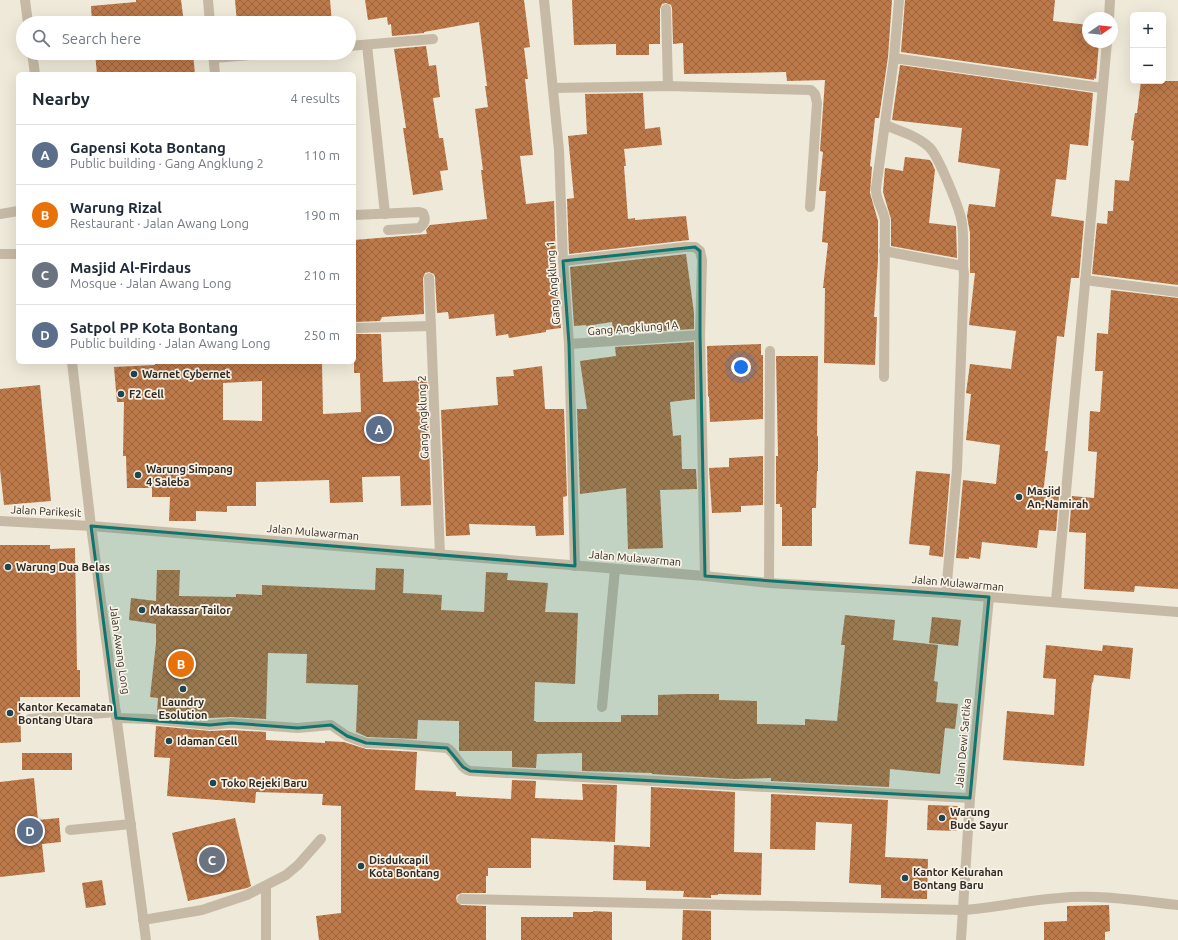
<!DOCTYPE html>
<html lang="en">
<head>
<meta charset="utf-8">
<style>
  :root { --surface:#fff; --page:#f6f6f7; --text:#1f2937; --muted:#747a83; --line:#e0e1e3; --accent:#db2777 }
  body { margin:0; font-family:Ubuntu,sans-serif; background:var(--page); color:var(--text) }
  .controls { position:absolute; right:12px; top:12px; display:grid; overflow:hidden; border-radius:6px; box-shadow:0 4px 16px #0002 }
  .controls button { width:36px; height:36px; display:grid; place-items:center; padding:0; border:0; border-bottom:1px solid var(--line); background:var(--surface); color:var(--text); font:20px sans-serif }
  .compass { position:absolute; left:1082px; top:12px; width:36px; height:36px; border-radius:50%; background:var(--surface); box-shadow:0 4px 16px #0002; rotate:76deg }
  .you { position:absolute; left:741px; top:367px; width:14px; height:14px; margin:-10px; border:3px solid #fff; border-radius:50%; background:#1a73e8; box-shadow:0 0 0 6px #1a73e833 }
  .badge { display:grid; place-items:center; width:26px; height:26px; border-radius:50%; background:var(--accent); color:#fff; font-size:13px; font-weight:700 }
  .pin { position:absolute; translate:-50% -50%; border:2px solid #fff; box-shadow:0 1px 4px #0006 }
  .list { margin:0; padding:0; list-style:none }
  h2 { display:flex; justify-content:space-between; align-items:center; height:52px; margin:0; padding:0 16px; font-size:17px }
  h2 small { font-size:13px; font-weight:400; color:var(--muted) }
  .list li { display:grid; grid-template-columns:26px 1fr auto; gap:12px; align-items:center; box-sizing:border-box; height:60px; padding:0 16px; border-top:1px solid var(--line) }
  .list b { display:block; font-size:15px; white-space:nowrap }
  .list p { margin:0; font-size:13px; white-space:nowrap; color:var(--muted) }
  .list em { font-size:13px; font-style:normal; color:var(--muted) }
  .icon { flex:none; width:22px; height:22px; fill:none; stroke:currentColor; stroke-width:2; stroke-linecap:round; stroke-linejoin:round }
  .map { position:relative; flex:none; width:1178px; height:940px; overflow:hidden }
  .search { position:absolute; background:var(--surface); box-shadow:0 4px 16px #0002; left:16px; top:16px; width:340px; height:44px; display:flex; align-items:center; gap:10px; box-sizing:border-box; padding:0 14px; border-radius:22px; color:var(--muted); font-size:15px }
  .panel { position:absolute; background:var(--surface); box-shadow:0 4px 16px #0002; left:16px; top:72px; width:340px; height:292px; border-radius:6px }
  .map>svg:first-child { display:block }
  .building { fill:url(#building-cross-hatch); fill-rule:evenodd }
  .lines { fill:none; stroke-linecap:round; stroke-linejoin:round }
  .service { stroke:#c6baa6; stroke-width:10 }
  .minor { stroke:#c6baa6; stroke-width:10 }
  .tertiary { stroke:#c6baa6; stroke-width:10 }
  .marked { fill:#0f766e; fill-opacity:0.2; stroke:#0f766e; stroke-width:3; stroke-linejoin:round }
  .poi-dot { fill:#1f4551; stroke:#f7f2e5; stroke-width:1.5 }
  .labels { text-anchor:middle; dominant-baseline:central; stroke-width:3.5; stroke-linejoin:round; paint-order:stroke }
  .street-label { font-size:11px; fill:#332d27; stroke:#f7f2e5 }
  .poi-label { font-size:11px; font-weight:bold; fill:#332d27; stroke:#f7f2e5; text-anchor:start }
</style>
</head>
<body>
<div class="map">
<svg width="1178" height="940" viewBox="0 0 1178 940">
  <defs>
    <pattern id="building-cross-hatch" width="8" height="8" patternUnits="userSpaceOnUse"><rect width="8" height="8" fill="#bd7949"/><path d="M0 0l8 8M0 8l8-8" fill="none" stroke="#9a643d"/></pattern>
  </defs>
  <rect width="100%" height="100%" fill="#efe9d9"/>
  <g class="building">
    <polygon points="136,0 181,0 184,23 92,23 91,6 136,2"/>
    <polygon points="235,0 330,0 332,23 237,23"/>
    <polygon points="365,0 524,0 530,47 524,48 528,79 525,79 533,155 520,156 526,204 554,201 556,261 561,328 546,330 546,332 509,338 508,334 496,336 494,314 449,319 448,312 437,313 435,277 434,274 429,272 425,273 423,278 424,314 382,317 380,321 354,322 354,240 427,234 426,230 430,225 487,219 481,170 483,170 475,109 488,107 485,86 487,86 479,22 424,32 424,33 392,36 391,24 388,25 387,17 368,20"/>
    <polygon points="572,0 892,0 888,57 879,118 875,118 870,166 872,167 870,193 878,221 878,261 874,317 877,317 875,365 824,363 825,288 823,288 828,243 822,242 826,191 819,191 823,152 820,151 825,80 787,81 786,72 684,74 683,43 673,44 672,8 671,5 666,3 662,4 660,9 660,44 649,44 649,55 616,55 616,44 574,45"/>
    <polygon points="905,0 1055,0 1053,21 1088,25 1088,42 1099,42 1096,79 1094,78 1094,80 901,52"/>
    <polygon points="426,46 429,66 436,65 440,97 433,98 439,138 443,138 448,170 440,171 443,190 413,195 403,128 406,128 394,49"/>
    <polygon points="95,53 136,53 137,60 193,54 195,74 97,74"/>
    <polygon points="900,65 1093,93 1088,146 1070,144 1066,180 1056,179 1051,216 1084,221 1079,278 1071,278 1064,337 1057,336 1045,451 1048,451 1043,494 1059,495 1056,531 1039,530 1037,548 982,542 980,559 969,557 969,559 956,558 963,480 996,484 1000,445 966,440 971,394 966,393 970,364 1011,369 1016,331 969,325 975,273 970,273 970,233 967,216 969,204 995,207 1000,169 958,162 962,128 892,120"/>
    <polygon points="1141,81 1178,81 1178,285 1092,274 1097,223 1107,224 1108,211 1113,211 1115,180 1129,181 1134,141 1131,140 1135,113 1137,113"/>
    <polygon points="643,93 645,129 660,127 662,145 624,149 626,166 624,166 628,219 635,218 635,220 686,216 689,240 569,254 567,199 574,198 568,136 587,134 585,94"/>
    <polygon points="905,157 930,160 932,163 935,170 929,223 956,226 957,258 891,246 891,219 883,192 885,168 903,171"/>
    <polygon points="686,254 694,313 694,329 614,334 612,322 586,326 586,325 574,326 570,267"/>
    <polygon points="1111,290 1178,298 1178,589 1135,586 1134,592 1084,589 1086,533 1069,532 1072,496 1094,498 1097,452 1088,451 1090,411 1100,412 1103,371 1095,371 1097,333 1108,334"/>
    <path d="M354 334H381L383 382 427 380 431 505 401 506 400 476 362 477 363 502 330 503 329 480 256 482V506H227V512L196 511V521H169L170 497H152V488H127L126 456H123L124 402H117L114 367 155 365V362H322L323 414 361 412 360 373H354ZM262 381V421L223 420V383Z"/>
    <polygon points="694,342 695,399 670,402 673,436 681,435 682,469 696,469 697,489 660,490 663,548 628,549 626,488 580,494 577,409 587,409 580,361 616,356 615,347"/>
    <polygon points="761,344 761,355 763,355 763,419 710,422 709,396 708,397 707,346"/>
    <polygon points="776,356 818,356 817,436 818,436 818,471 817,471 816,508 812,508 812,546 782,546 782,507 780,507 780,504 776,504 776,456 778,456"/>
    <polygon points="542,366 545,409 564,409 567,496 563,497 564,535 536,536 535,526 469,524 470,535 446,536 441,410 498,405 496,377 514,376 513,370"/>
    <polygon points="40,385 51,501 4,505 0,469 0,389"/>
    <polygon points="763,456 763,505 741,506 741,512 712,513 709,468 729,467 729,458"/>
    <polygon points="916,471 950,474 943,557 929,555 930,546 909,544"/>
    <polygon points="0,545 50,545 50,549 75,548 77,670 80,670 80,697 20,697 21,742 0,743"/>
    <polygon points="376,568 404,569 403,593 442,595 441,610 484,612 486,572 508,573 507,580 548,583 545,612 578,613 575,684 535,682 534,721 536,721 536,722 621,722 621,715 658,715 658,695 687,694 719,694 719,700 757,701 757,724 805,725 805,719 837,721 845,645 841,645 845,615 895,620 893,640 938,645 934,681 938,682 936,702 958,704 955,729 945,728 940,774 890,769 889,787 771,781 771,778 735,779 652,774 652,773 582,771 582,753 537,754 536,768 512,767 512,751 459,751 459,721 418,720 417,739 367,737 356,732 358,685 306,683 307,654 268,653 266,719 231,717 210,718 157,713 158,698 150,697 156,643 156,624 129,620 131,598 156,601 157,570 180,570 179,596 236,597 236,594 262,595 262,585 375,590"/>
    <polygon points="932,617 961,620 958,646 929,643"/>
    <polygon points="1046,645 1102,651 1103,645 1133,648 1130,679 1094,675 1093,683 1092,682 1084,766 1003,760 1007,711 1054,715 1056,679 1043,678"/>
    <polygon points="156,726 210,731 231,730 266,732 266,740 325,743 325,741 344,742 366,749 417,752 415,790 456,792 456,796 511,799 512,780 536,781 535,798 583,800 582,784 617,785 615,842 531,838 531,868 488,868 488,876 486,876 486,893 462,893 457,895 456,898 457,902 461,905 486,906 486,940 319,940 316,916 341,913 341,806 322,805 323,794 256,792 255,803 167,796 170,758 154,757"/>
    <rect x="22" y="753" width="50" height="17"/>
    <polygon points="34,778 38,820 59,818 61,842 42,844 45,872 0,877 0,782"/>
    <polygon points="651,787 735,792 734,852 762,853 761,895 718,894 718,895 711,895 711,898 683,897 684,891 646,890 646,881 613,880 614,845 650,847"/>
    <polygon points="771,794 888,800 885,857 928,859 927,899 881,898 881,885 849,883 852,824 816,822 815,850 770,849"/>
    <polygon points="928,805 958,806 956,831 927,830"/>
    <polygon points="235,818 251,886 247,888 188,901 172,833"/>
    <polygon points="102,880 106,905 86,908 82,883"/>
    <polygon points="1109,905 1110,931 1105,932 1105,940 1044,940 1044,922 1067,921 1067,906"/>
    <polygon points="683,910 711,911 711,940 682,940"/>
    <polygon points="593,911 612,912 612,940 521,940 521,917 573,917 573,912 593,912"/>
  </g>
  <g class="lines">
    <g class="service">
      <polyline points="30,719 116,712"/>
      <polyline points="70,830 131,824"/>
      <polyline points="143,920 202,910 247,895 286,875 298,865 321,839"/>
      <polyline points="266,940 266,886"/>
    </g>
    <g class="minor">
      <polyline points="208,0 210,23"/>
      <polyline points="544,0 559,150 563,261 569,344 575,566"/>
      <polyline points="666,9 668,86"/>
      <polyline points="1109,18 1110,0"/>
      <polyline points="367,45 385,214"/>
      <polyline points="349,46 433,39"/>
      <polyline points="213,53 215,74"/>
      <polyline points="214,58 274,53"/>
      <polyline points="894,58 1102,88"/>
      <polyline points="553,88 668,86 811,90 815,94 817,103 810,207"/>
      <path d="M885 125C900 131 917 136 929 147 938 155 960 209 962 223 964 237 963 252 963 266"/>
      <polyline points="0,214 18,211"/>
      <path d="M354 215 419 212 423 213C426 219 425 224 419 228L388 230"/>
      <polyline points="884,251 963,266 964,274 957,469 946,593"/>
      <polyline points="0,254 18,254"/>
      <polyline points="563,261 685,247 695,247 700,251 702,260 700,335 705,576"/>
      <polyline points="429,278 440,555"/>
      <polyline points="1085,280 1178,292"/>
      <polyline points="354,328 431,326"/>
      <polyline points="569,344 700,335"/>
      <path d="M884 377 885 220C883 208 875 200 876 188L894 58 899 0"/>
      <polyline points="769,583 770,351"/>
      <polyline points="1056,601 1107,42"/>
      <polyline points="602,707 615,569"/>
      <path d="M116 718 149 719 210 725 231 723 298 728 331 725 347 736 366 743 399 744 447 748C457 754 459 768 470 771L970 798"/>
      <path d="M462 899 963 910C995 908 1027 900 1059 898 1099 894 1139 901 1178 905"/>
      <polyline points="961,940 970,798 989,597"/>
    </g>
    <g class="tertiary">
      <polyline points="25,0 28,23"/>
      <polyline points="32,53 35,74"/>
      <polyline points="72,362 91,526 146,940"/>
      <polyline points="0,521 91,526 705,576 769,583 946,593 989,597 1178,612"/>
    </g>
  </g>
  <path class="marked" d="M695 247 700 251V335L705 576 989 597 970 798 470 771 463 767 447 748 366 743 347 736 331 725 298 728 231 723 210 725 116 718 91 526 575 566 569 344 563 261Z"/>
  <g class="poi-dot">
    <circle cx="134" cy="374" r="4"/>
    <circle cx="121" cy="394" r="4"/>
    <circle cx="138" cy="475" r="4"/>
    <circle cx="1019" cy="497" r="4"/>
    <circle cx="8" cy="567" r="4"/>
    <circle cx="142" cy="610" r="4"/>
    <circle cx="183" cy="689" r="4"/>
    <circle cx="10" cy="713" r="4"/>
    <circle cx="169" cy="741" r="4"/>
    <circle cx="213" cy="783" r="4"/>
    <circle cx="942" cy="818" r="4"/>
    <circle cx="361" cy="866" r="4"/>
    <circle cx="905" cy="878" r="4"/>
  </g>
  <g class="labels">
    <g class="street-label">
      <text transform="translate(553 283) rotate(-94)">Gang Angklung 1</text>
      <text transform="translate(633 328) rotate(-4)">Gang Angklung 1A</text>
      <text transform="translate(423 417) rotate(-92)">Gang Angklung 2</text>
      <text transform="translate(46 511) rotate(3)">Jalan Parikesit</text>
      <text transform="translate(313 532) rotate(5)">Jalan Mulawarman</text>
      <text transform="translate(635 558) rotate(5)">Jalan Mulawarman</text>
      <text transform="translate(958 583) rotate(5)">Jalan Mulawarman</text>
      <text transform="translate(120 650) rotate(82)">Jalan Awang Long</text>
      <text transform="translate(963 743) rotate(-85)">Jalan Dewi Sartika</text>
    </g>
    <g class="poi-label">
      <text x="142" y="374">Warnet Cybernet</text>
      <text x="129" y="394">F2 Cell</text>
      <text x="146" y="469">Warung Simpang<tspan x="146" dy="13">4 Saleba</tspan></text>
      <text x="1027" y="491">Masjid<tspan x="1027" dy="13">An-Namirah</tspan></text>
      <text x="16" y="567">Warung Dua Belas</text>
      <text x="150" y="610">Makassar Tailor</text>
      <text x="183" y="702" text-anchor="middle">Laundry<tspan x="183" dy="13">Esolution</tspan></text>
      <text x="18" y="707">Kantor Kecamatan<tspan x="18" dy="13">Bontang Utara</tspan></text>
      <text x="177" y="741">Idaman Cell</text>
      <text x="221" y="783">Toko Rejeki Baru</text>
      <text x="950" y="812">Warung<tspan x="950" dy="13">Bude Sayur</tspan></text>
      <text x="369" y="860">Disdukcapil<tspan x="369" dy="13">Kota Bontang</tspan></text>
      <text x="913" y="872">Kantor Kelurahan<tspan x="913" dy="13">Bontang Baru</tspan></text>
    </g>
  </g>
</svg>
<div class="controls">
<button>+</button>
<button>−</button>
</div>
<svg class="compass" viewBox="-18 -18 36 36"><path d="M0-13l5 13h-10z" fill="#e53935"/><path d="M0 13l5-13h-10z" fill="#747a83"/></svg>
<div class="you"></div>
<div class="pin badge" style="left:379px;top:429px;background:#5c6f8a">A</div>
<div class="pin badge" style="left:181px;top:664px;background:#e8710a">B</div>
<div class="pin badge" style="left:212px;top:860px;background:#6b7280">C</div>
<div class="pin badge" style="left:30px;top:831px;background:#5c6f8a">D</div>
<div class="search"><svg class="icon" aria-label="search" viewBox="0 0 24 24"><circle cx="10" cy="10" r="6"/><path d="M15 15l6 6"/></svg>Search here</div>
<section class="panel">
<h2>Nearby<small>4 results</small></h2>
<ul class="list">
<li><span class="badge" style="background:#5c6f8a">A</span><div><b>Gapensi Kota Bontang</b><p>Public building · Gang Angklung 2</p></div><em>110 m</em></li>
<li><span class="badge" style="background:#e8710a">B</span><div><b>Warung Rizal</b><p>Restaurant · Jalan Awang Long</p></div><em>190 m</em></li>
<li><span class="badge" style="background:#6b7280">C</span><div><b>Masjid Al-Firdaus</b><p>Mosque · Jalan Awang Long</p></div><em>210 m</em></li>
<li><span class="badge" style="background:#5c6f8a">D</span><div><b>Satpol PP Kota Bontang</b><p>Public building · Jalan Awang Long</p></div><em>250 m</em></li>
</ul>
</section>
</div>
</body>
</html>
